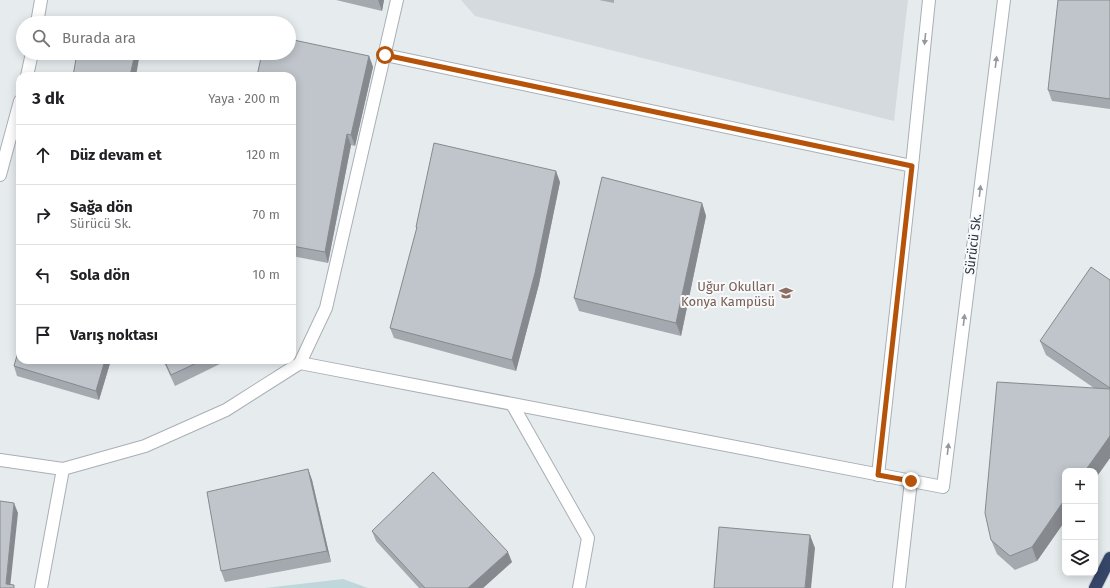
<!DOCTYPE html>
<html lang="tr">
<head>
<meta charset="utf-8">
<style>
  :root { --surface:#fff; --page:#f6f6f6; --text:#202124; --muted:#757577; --line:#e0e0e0 }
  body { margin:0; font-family:"Fira Sans",sans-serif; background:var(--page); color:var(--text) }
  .controls { position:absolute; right:12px; bottom:12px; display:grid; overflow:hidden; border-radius:8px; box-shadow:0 2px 10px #0003 }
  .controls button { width:36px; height:36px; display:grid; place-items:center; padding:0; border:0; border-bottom:1px solid var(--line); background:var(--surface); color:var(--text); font:20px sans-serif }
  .stop { position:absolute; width:12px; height:12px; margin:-9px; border:3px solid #b45309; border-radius:50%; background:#fff }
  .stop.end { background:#b45309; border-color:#fff; box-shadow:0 1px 4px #0008 }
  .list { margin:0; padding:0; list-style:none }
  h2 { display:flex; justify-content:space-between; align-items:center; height:52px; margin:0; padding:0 16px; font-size:17px }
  h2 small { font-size:13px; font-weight:400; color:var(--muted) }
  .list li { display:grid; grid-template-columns:26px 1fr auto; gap:12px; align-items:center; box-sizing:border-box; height:60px; padding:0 16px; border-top:1px solid var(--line) }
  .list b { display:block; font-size:15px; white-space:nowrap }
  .list p { margin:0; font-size:13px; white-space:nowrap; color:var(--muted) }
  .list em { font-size:13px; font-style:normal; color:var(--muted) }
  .icon { flex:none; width:22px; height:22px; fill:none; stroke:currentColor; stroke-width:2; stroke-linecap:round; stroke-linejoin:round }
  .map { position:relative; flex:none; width:1110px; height:588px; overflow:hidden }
  .search { position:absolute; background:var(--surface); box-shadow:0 2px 10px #0003; left:16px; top:16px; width:280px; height:44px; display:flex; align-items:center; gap:10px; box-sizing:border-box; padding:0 14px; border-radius:22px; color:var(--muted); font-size:15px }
  .panel { position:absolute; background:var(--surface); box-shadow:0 2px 10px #0003; left:16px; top:72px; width:280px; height:292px; border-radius:12px }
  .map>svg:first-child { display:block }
  .built { fill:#d5dade }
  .grass { fill:#bfd7db }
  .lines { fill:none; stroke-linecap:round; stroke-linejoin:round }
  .lane-casing { stroke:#a9afb6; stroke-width:14 }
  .street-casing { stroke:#a9afb6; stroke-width:14 }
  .highway-casing { stroke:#c3c5c9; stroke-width:14 }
  .lane { stroke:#fff; stroke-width:12 }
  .street { stroke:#fff; stroke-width:12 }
  .highway { stroke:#354668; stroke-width:12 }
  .wall { fill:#a4a9af }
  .shaded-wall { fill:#868a8e }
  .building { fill:#bfc5cb; stroke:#868a8e }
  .oneway { fill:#93989f }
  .route { stroke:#b45309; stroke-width:5 }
  .labels { text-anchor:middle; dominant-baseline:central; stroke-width:4; stroke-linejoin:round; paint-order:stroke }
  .street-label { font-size:13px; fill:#27303f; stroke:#f7f9fa }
  .education-label { font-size:13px; fill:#785e54; stroke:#f7f9fa; text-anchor:end }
</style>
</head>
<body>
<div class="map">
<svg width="1110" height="588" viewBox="0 0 1110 588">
  <rect width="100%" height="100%" fill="#e6ebee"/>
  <polygon class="built" points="461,0 908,0 894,121 475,16"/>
  <polygon class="grass" points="343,579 368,588 265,588"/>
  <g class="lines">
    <defs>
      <g id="lane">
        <polyline points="512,404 588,538 579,588"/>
        <polyline points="899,588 911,481"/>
      </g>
      <g id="street">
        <polyline points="37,23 41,0"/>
        <polyline points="385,55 912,166"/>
        <polyline points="27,76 32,53"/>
        <polyline points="0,175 20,101"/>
        <polyline points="300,363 943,487 1004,0"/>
        <polyline points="0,460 63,469 145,446 226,410 300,363 326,308 397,0"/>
        <polyline points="878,475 912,166 929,0"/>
        <polyline points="41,588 63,469"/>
      </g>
      <polyline id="highway" points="1095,588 1110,558"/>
    </defs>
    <use href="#lane" class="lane-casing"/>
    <use href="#street" class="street-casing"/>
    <use href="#highway" class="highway-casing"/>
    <use href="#lane" class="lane"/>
    <use href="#street" class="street"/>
    <use href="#highway" class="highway"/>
  </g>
  <g class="wall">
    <polygon points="336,0 384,0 382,11"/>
    <polygon points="599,0 614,0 614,3"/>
    <polygon points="1110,0 1110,109 1052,101 1048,90"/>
    <polygon points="369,56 373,67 355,146 351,145 328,263 292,256 292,76"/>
    <polygon points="560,182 539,284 516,371 394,338 390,328 417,230 416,227"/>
    <polygon points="702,203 706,216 681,336 579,311 574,298"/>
    <polygon points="1110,280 1110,458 1095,479 1095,471 1065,471 1065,521 1037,561 1015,570 997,554 991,540 1094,388 1046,355 1040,341"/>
    <polygon points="111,360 99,400 17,376 14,366"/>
    <polygon points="163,360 228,360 175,386"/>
    <polygon points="308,469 312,480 331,562 225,582 221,571"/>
    <polygon points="372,531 512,562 483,588 419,588 376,541"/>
  </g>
  <g class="shaded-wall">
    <polygon points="378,0 384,0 382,11"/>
    <polygon points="135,53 140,53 136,76 130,76"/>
    <polygon points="369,56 373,67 355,146 351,135"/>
    <polygon points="347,134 351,145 328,263 325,252"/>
    <polygon points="556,171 560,182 539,284 516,371 512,360"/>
    <polygon points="702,203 706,216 681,336 676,323"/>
    <polygon points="105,360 111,360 99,400 96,391"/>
    <polygon points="1110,436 1110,458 1095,479 1095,471 1085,471"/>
    <polygon points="308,469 312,480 331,562 327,551"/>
    <polygon points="1065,499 1065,521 1037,561 1032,547"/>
    <polygon points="14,503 18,513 10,588 6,584"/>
    <polygon points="810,535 815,548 811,588 805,588"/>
    <polygon points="508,552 512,562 483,588 468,588"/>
  </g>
  <g class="building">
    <polygon points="1058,0 1110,0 1110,99 1048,90"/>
    <polygon points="84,18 112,23 83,23"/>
    <polygon points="289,39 369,56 351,135 347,134 325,252 292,246 292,76 257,76 262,53 289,53"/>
    <polygon points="77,53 135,53 130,76 73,76"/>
    <polygon points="434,143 556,171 535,273 512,360 390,328 417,227 416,227"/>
    <polygon points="602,177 702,203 676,323 574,298"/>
    <polygon points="1091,267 1110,280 1110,388 1040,341"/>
    <polygon points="20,345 20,360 105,360 96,391 14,366"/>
    <polygon points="164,360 203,360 171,375"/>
    <polygon points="997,382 1110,389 1110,436 1085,471 1065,471 1065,499 1032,547 1010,556 991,540 985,513"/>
    <polygon points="308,469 327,551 221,571 207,492"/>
    <polygon points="433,472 508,552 468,588 425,588 372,531"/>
    <polygon points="0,501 14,503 6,584 14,585 14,588 0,588"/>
    <polygon points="719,527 810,535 805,588 714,588"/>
  </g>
  <defs><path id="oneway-solid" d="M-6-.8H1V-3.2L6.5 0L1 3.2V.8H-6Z"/></defs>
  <g class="oneway">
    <use href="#oneway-solid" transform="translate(925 39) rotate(96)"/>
    <use href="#oneway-solid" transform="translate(996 62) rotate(-83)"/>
    <use href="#oneway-solid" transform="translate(980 191) rotate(-83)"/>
    <use href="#oneway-solid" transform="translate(964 320) rotate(-83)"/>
    <use href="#oneway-solid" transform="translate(948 449) rotate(-83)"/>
  </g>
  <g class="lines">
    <polyline class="route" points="385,55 912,166 878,475 911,481"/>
  </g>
  <defs>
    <symbol id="school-bare" viewBox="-9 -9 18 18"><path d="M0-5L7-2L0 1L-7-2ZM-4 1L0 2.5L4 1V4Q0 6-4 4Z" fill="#8d6e63" stroke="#f7f9fa" stroke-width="2.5" paint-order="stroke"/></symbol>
  </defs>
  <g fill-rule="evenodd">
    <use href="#school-bare" x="776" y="283" width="20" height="20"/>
  </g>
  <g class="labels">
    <g class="street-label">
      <text transform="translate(973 244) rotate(-83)">Sürücü Sk.</text>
    </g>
    <g class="education-label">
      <text x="775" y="286">Uğur Okulları<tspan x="775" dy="15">Konya Kampüsü</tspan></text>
    </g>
  </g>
</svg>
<div class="controls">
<button>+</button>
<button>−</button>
<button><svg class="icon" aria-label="layers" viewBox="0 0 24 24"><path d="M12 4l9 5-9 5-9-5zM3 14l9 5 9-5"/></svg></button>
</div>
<div class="stop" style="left:385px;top:55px"></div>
<div class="stop end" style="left:911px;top:481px"></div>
<div class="search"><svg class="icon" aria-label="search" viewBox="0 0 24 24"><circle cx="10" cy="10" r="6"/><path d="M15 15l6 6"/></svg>Burada ara</div>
<section class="panel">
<h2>3 dk<small>Yaya · 200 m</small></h2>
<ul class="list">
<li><svg class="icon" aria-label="ahead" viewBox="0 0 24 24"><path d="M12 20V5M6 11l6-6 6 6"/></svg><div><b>Düz devam et</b></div><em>120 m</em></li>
<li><svg class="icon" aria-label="right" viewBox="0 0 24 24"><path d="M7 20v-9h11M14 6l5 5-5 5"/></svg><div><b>Sağa dön</b><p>Sürücü Sk.</p></div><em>70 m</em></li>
<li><svg class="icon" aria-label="left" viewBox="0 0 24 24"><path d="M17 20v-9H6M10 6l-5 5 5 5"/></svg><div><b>Sola dön</b></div><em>10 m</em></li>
<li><svg class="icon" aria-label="arrive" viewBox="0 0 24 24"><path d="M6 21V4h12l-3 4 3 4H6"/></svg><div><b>Varış noktası</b></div></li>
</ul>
</section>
</div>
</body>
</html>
